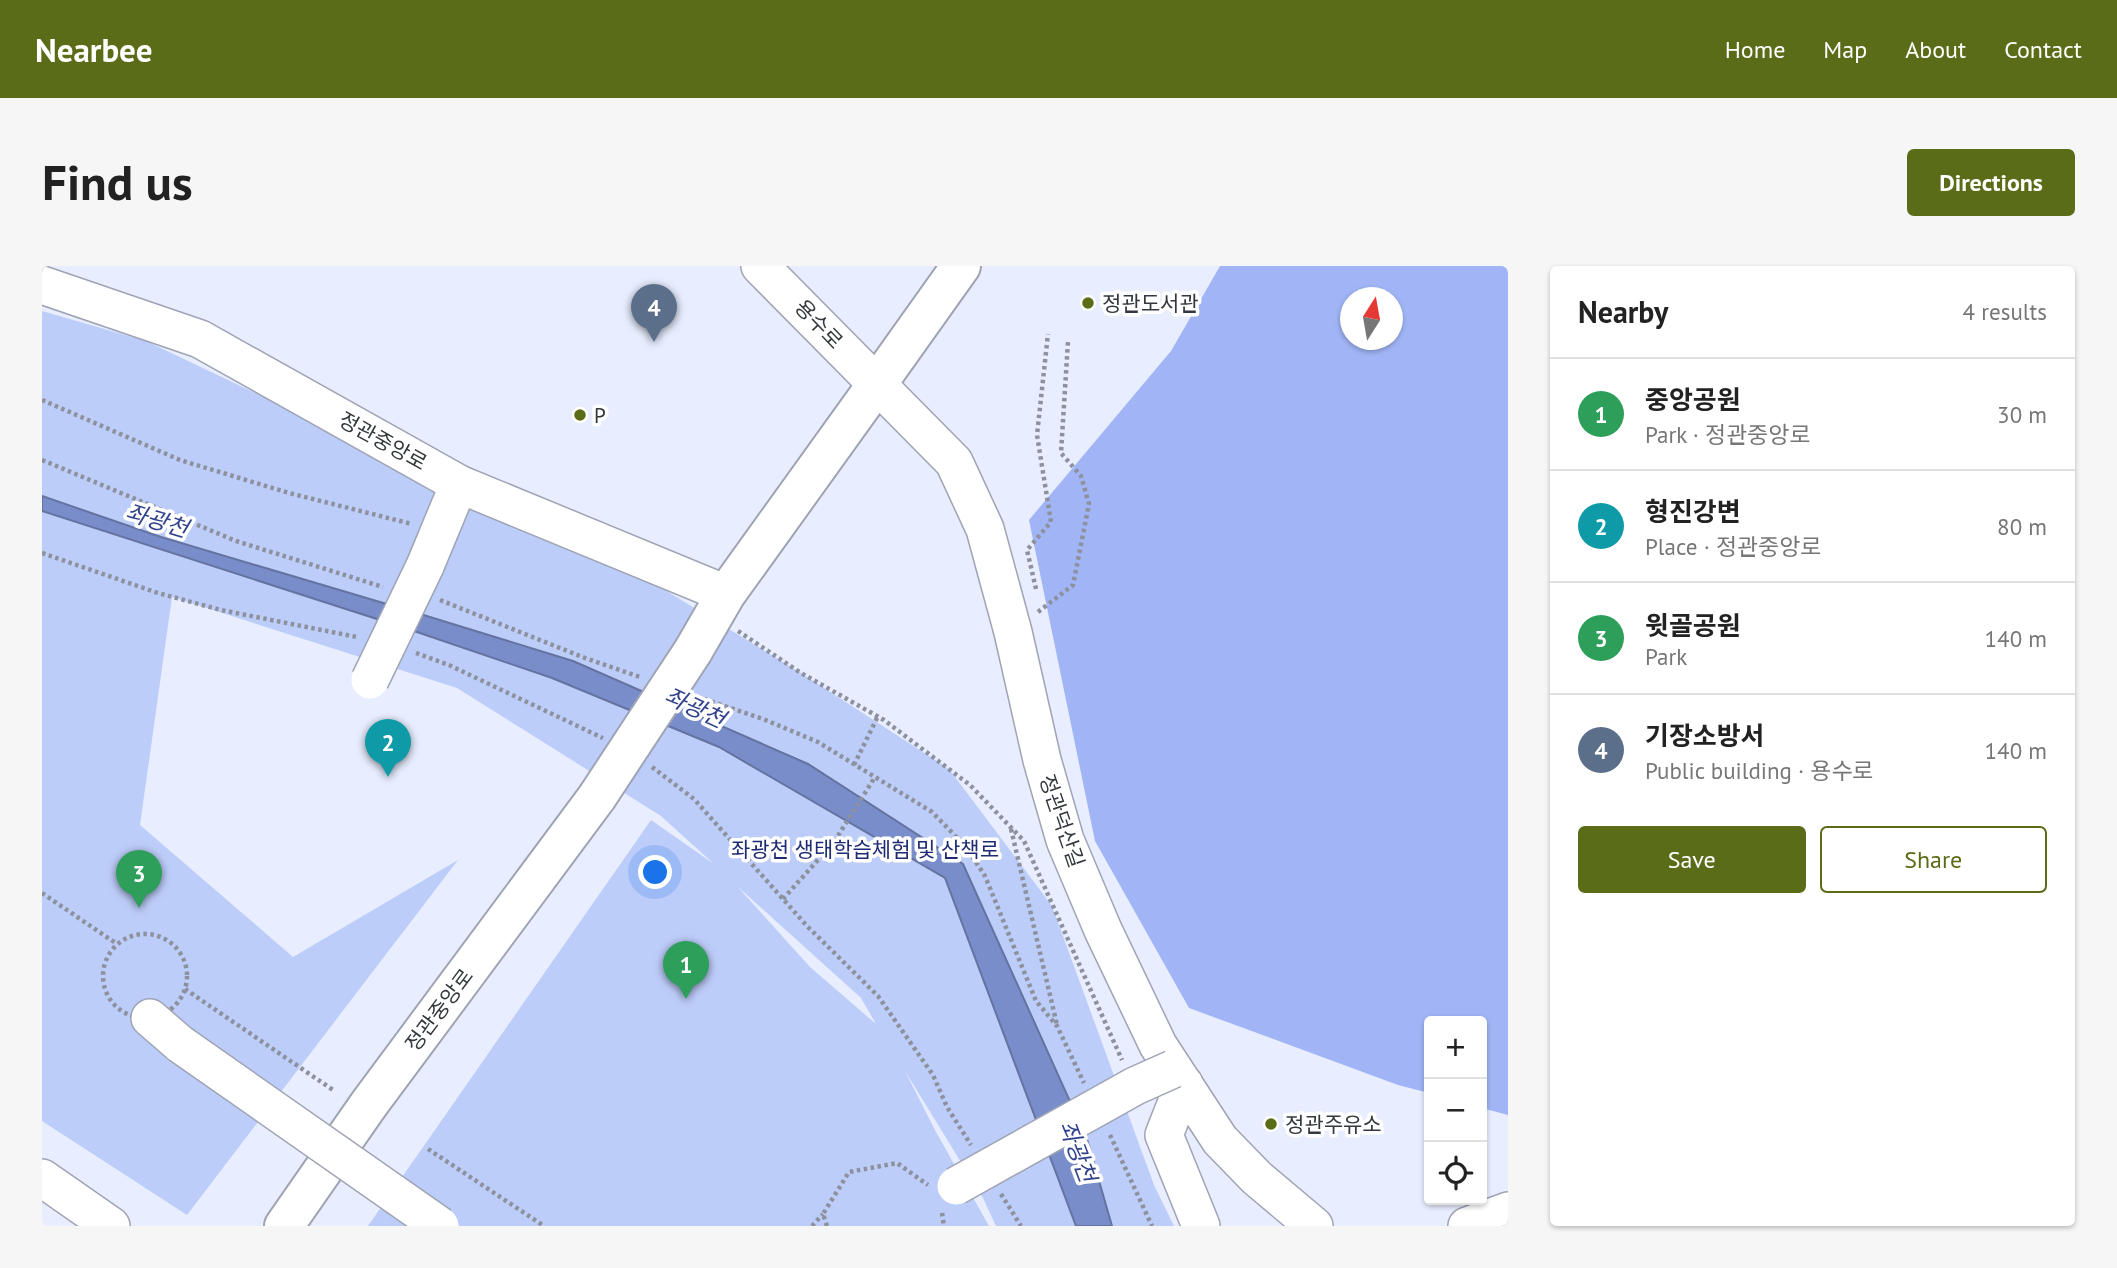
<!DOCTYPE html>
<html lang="en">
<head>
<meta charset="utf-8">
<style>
  :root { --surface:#fff; --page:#f6f6f6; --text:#222; --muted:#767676; --line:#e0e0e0; --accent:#5b6c18 }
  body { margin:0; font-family:"PT Sans","Noto Sans KR",sans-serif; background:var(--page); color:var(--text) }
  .controls { position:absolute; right:21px; bottom:21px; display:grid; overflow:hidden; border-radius:7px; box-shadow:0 2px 5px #0004 }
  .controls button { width:63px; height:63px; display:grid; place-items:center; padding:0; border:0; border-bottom:2px solid var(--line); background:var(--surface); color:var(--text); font:35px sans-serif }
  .compass { position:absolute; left:1298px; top:21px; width:63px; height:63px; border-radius:50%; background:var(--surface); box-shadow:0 2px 5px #0004; rotate:11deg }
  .you { position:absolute; left:614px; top:607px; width:24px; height:24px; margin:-18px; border:5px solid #fff; border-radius:50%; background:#1a73e8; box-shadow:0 0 0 10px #1a73e833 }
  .badge { display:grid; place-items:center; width:46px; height:46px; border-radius:50%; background:var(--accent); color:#fff; font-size:23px; font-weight:700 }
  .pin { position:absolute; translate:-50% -58px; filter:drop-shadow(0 2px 4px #0008) }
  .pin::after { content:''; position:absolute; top:37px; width:24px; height:21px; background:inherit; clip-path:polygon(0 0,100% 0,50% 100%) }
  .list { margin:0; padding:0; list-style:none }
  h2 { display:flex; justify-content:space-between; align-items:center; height:91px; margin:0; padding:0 28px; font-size:30px }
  h2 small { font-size:23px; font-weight:400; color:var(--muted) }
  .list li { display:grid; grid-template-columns:46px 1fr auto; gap:21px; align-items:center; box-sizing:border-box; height:112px; padding:0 28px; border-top:2px solid var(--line) }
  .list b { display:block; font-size:26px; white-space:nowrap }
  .list p { margin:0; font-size:23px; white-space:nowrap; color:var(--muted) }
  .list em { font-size:23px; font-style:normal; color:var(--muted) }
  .actions { display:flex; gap:14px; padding:21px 28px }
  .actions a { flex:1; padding:16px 0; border:2px solid var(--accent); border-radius:7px; text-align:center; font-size:24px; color:var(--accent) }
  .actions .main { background:var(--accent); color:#fff }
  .icon { flex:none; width:38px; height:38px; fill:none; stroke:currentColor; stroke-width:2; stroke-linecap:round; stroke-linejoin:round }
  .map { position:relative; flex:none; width:1466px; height:960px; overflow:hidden; border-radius:7px }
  header { display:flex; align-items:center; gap:42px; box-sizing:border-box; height:98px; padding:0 35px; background:var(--accent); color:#fff }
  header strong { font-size:33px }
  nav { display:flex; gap:38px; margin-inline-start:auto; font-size:24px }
  .intro { display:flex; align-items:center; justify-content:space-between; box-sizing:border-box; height:168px; padding:0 42px }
  h1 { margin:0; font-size:49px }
  .button { padding:18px 32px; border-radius:7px; background:var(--accent); color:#fff; font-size:24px; font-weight:700 }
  main { display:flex; gap:42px; padding:0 42px }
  aside { flex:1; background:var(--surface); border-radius:7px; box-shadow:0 2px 5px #0004 }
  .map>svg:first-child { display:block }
  .green { fill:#bdcdfa; fill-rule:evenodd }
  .forest { fill:#a1b5f6; fill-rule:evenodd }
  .water { fill:#7a8dcb; stroke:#6573a0; stroke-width:2 }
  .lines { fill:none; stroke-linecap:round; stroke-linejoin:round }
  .minor-casing { stroke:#9fa4b4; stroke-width:40 }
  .major-casing { stroke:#9fa4b4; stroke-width:42 }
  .highway-casing { stroke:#9fa4b4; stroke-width:42 }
  .path { stroke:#8d919d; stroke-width:4.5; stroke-dasharray:3.5 3.5; stroke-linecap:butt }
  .minor { stroke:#fff; stroke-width:37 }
  .major { stroke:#fff; stroke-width:38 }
  .highway { stroke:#fff; stroke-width:38 }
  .minor-bridge-casing { stroke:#9fa4b4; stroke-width:40; stroke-linecap:butt }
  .major-bridge-casing { stroke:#9fa4b4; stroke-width:42; stroke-linecap:butt }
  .minor-bridge { stroke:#fff; stroke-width:37 }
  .major-bridge { stroke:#fff; stroke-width:38 }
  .poi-dot { fill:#5b6c18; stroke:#fff; stroke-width:2.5 }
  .labels { text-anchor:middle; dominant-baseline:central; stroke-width:7; stroke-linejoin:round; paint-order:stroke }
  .poi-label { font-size:21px; fill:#34373d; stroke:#fff; text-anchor:start }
  .street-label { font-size:21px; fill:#34373d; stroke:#fff }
  .park-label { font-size:21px; fill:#1e2a73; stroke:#fff }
  .water-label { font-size:23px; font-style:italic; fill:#31428d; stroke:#fff }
</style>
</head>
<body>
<header>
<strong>Nearbee</strong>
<nav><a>Home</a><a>Map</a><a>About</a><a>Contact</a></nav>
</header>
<div class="intro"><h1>Find us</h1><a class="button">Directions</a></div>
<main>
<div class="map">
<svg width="1466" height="960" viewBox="0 0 1466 960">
  <rect width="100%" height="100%" fill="#e8eeff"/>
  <path class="green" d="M0 45 104 75 605 313 759 407 907 503 1010 640 1112 919 1132 960H954L941 932 863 805 894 866 947 960H326L609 554 672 598 619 550 415 422 130 331 98 559 251 691 416 594 145 949 0 855ZM695 620 819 732 834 758 768 701Z"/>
  <path class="forest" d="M1178 0H1466V849L1440 842V755H1387V827L1356 819 1147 742 1053 575 987 254 1129 85ZM1308 32H1350V74H1308Z"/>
  <polygon class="water" points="0,230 119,271 375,347 531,395 766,498 921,598 1045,873 1070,960 1034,960 903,612 677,481 510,412 369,364 0,245"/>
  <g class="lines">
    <defs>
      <g id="minor">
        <polyline points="718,0 912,196 943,263 971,366 1000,494 1023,574 1061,664 1116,779 1178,874 1215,912 1272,960"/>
        <polyline points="0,19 158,73 417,218 684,328"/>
        <polyline points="383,300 417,218"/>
        <polyline points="108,752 138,778"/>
        <polyline points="1142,818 1122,869 1159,960"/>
        <polyline points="0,912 69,960"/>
        <polyline points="1425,960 1466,945"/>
      </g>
      <g id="major">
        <polyline points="651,385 684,328 835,118"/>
        <polyline points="242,960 327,838 555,531"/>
      </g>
      <polyline id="highway" points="835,118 919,0"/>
    </defs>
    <use href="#minor" class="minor-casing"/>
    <use href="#major" class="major-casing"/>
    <use href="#highway" class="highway-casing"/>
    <g class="path">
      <polyline points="0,134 138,194 247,227 370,258"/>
      <polyline points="0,194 194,275 341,321"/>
      <polyline points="0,287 116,327 179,344 315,371"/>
      <polyline points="994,323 985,284 1009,256 995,169 1006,68"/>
      <polyline points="398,334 543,392 598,411"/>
      <polyline points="996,346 1031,319 1047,238 1039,210 1019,187 1026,75"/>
      <polyline points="696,365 759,407 842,454 928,519 982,575 1080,794"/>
      <polyline points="374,387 407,399 561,472"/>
      <polyline points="656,431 721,453 776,476 890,546 924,581 943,610 994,735 1015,760 1042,817"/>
      <polyline points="812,499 836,450"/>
      <polyline points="610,501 652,533 765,660 836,730 891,809 905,841 929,879"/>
      <polyline points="969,563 1015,759"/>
      <polyline points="0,627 75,678"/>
      <polyline points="741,633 792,576 833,511"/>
      <circle cx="103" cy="710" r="42"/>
      <polyline points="143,723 291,824"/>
      <polyline points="1068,869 1110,960"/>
      <polyline points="386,883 502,960"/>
      <polyline points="959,928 979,960"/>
      <polyline points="900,947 902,960"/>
      <polyline points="770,960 781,948"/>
      <polyline points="785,960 781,948 807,906 855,897 886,919"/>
    </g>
    <use href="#minor" class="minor"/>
    <use href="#major" class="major"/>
    <use href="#highway" class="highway"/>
    <defs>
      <g id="minor-bridge">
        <polyline points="328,414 383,300"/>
        <polyline points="138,778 398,960"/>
        <polyline points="914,920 1093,820 1131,803"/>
      </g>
      <polyline id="major-bridge" points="555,531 651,385"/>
    </defs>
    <use href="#minor-bridge" class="minor-bridge-casing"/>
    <use href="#major-bridge" class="major-bridge-casing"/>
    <use href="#minor-bridge" class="minor-bridge"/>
    <use href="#major-bridge" class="major-bridge"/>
  </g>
  <g class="poi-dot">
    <circle cx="1046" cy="37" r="7"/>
    <circle cx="538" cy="149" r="7"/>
    <circle cx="1229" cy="858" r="7"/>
  </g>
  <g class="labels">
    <g class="poi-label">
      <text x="1060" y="37">정관도서관</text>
      <text x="552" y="149">P</text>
      <text x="1243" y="858">정관주유소</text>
    </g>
    <g class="street-label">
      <text transform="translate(777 58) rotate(46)">용수로</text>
      <text transform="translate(341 175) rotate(29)">정관중앙로</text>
      <text transform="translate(1020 555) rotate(71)">정관덕산길</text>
      <text transform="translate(397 744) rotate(-53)">정관중앙로</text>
    </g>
    <g class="park-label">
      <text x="823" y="583">좌광천 생태학습체험 및 산책로</text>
    </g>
    <g class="water-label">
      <text transform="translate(115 254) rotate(17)">좌광천</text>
      <text transform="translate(653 441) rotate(25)">좌광천</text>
      <text transform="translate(1036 885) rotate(69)">좌광천</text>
    </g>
  </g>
</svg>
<div class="controls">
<button>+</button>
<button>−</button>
<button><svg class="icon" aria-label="locate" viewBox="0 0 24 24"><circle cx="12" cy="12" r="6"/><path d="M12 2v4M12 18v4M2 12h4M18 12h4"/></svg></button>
</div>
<svg class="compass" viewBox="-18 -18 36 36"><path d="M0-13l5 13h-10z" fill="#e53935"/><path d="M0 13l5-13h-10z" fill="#767676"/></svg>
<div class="you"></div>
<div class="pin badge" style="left:644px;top:733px;background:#2e9e5b">1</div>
<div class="pin badge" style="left:346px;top:511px;background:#0f9aa8">2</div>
<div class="pin badge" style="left:97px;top:642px;background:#2e9e5b">3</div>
<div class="pin badge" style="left:612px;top:76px;background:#5c6f8a">4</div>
</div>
<aside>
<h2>Nearby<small>4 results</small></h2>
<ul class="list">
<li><span class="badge" style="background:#2e9e5b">1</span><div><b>중앙공원</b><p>Park · 정관중앙로</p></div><em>30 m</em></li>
<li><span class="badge" style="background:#0f9aa8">2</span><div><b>형진강변</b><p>Place · 정관중앙로</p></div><em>80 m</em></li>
<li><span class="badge" style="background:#2e9e5b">3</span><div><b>윗골공원</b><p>Park</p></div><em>140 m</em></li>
<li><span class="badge" style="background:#5c6f8a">4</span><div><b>기장소방서</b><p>Public building · 용수로</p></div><em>140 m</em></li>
</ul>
<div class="actions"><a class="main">Save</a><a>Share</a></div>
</aside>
</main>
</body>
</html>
